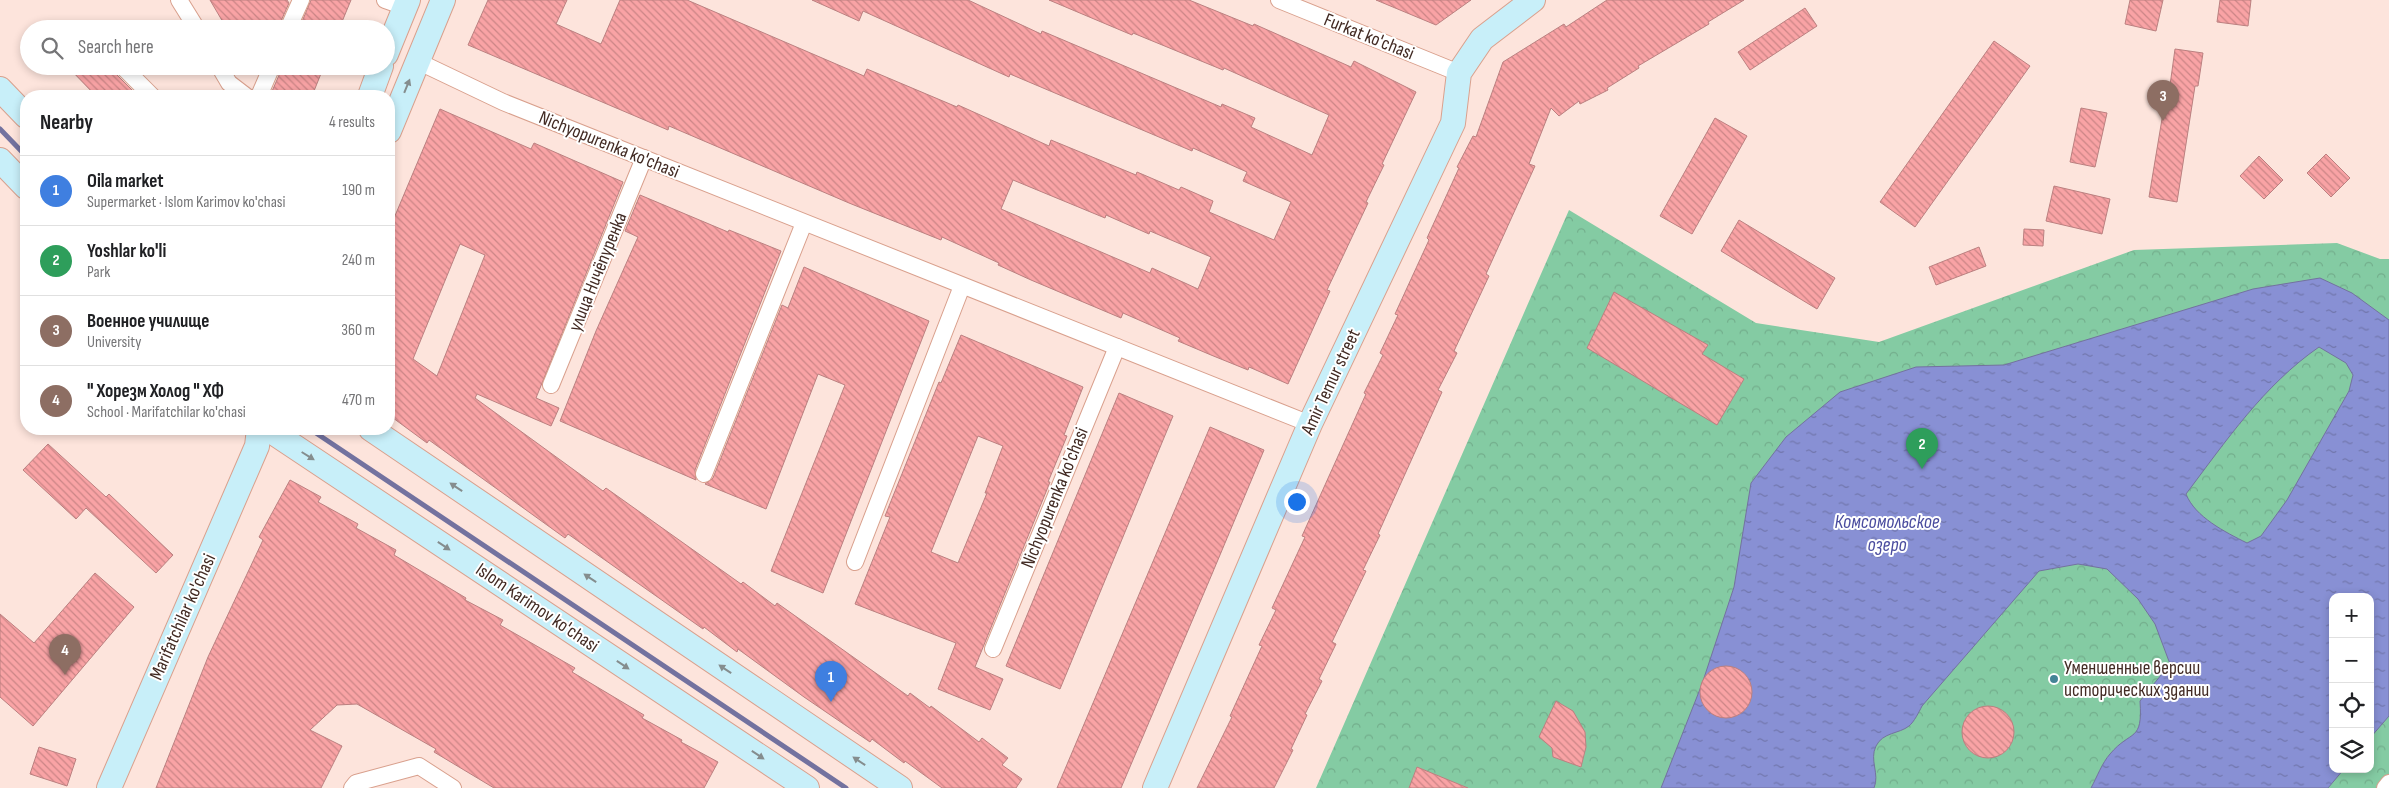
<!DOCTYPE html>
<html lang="en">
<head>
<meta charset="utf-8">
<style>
  :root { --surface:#fff; --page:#f6f6f6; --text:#202124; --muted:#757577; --line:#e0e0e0; --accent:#0b8043 }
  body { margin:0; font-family:"Sofia Sans Condensed",sans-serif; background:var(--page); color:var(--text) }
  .controls { position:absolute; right:15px; bottom:15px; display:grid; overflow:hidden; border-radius:10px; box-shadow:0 2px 8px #0003 }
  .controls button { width:45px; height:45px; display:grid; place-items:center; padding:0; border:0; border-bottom:1px solid var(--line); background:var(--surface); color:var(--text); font:25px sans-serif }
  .you { position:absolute; left:1296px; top:501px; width:18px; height:18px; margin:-12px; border:4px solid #fff; border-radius:50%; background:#1a73e8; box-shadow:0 0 0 8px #1a73e833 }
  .badge { display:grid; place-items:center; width:32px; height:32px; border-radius:50%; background:var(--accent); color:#fff; font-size:16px; font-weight:700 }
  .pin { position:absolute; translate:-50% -41px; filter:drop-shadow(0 1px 2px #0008) }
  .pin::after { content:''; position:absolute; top:26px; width:18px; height:15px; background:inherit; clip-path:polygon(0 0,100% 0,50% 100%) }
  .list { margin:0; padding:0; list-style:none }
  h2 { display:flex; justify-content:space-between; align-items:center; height:65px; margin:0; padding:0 20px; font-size:21px }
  h2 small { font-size:16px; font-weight:400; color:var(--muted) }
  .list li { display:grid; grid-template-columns:32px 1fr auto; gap:15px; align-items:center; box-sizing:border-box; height:70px; padding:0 20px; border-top:1px solid var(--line) }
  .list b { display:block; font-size:19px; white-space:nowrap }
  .list p { margin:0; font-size:16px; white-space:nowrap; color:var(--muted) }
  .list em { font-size:16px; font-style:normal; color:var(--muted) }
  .icon { flex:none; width:28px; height:28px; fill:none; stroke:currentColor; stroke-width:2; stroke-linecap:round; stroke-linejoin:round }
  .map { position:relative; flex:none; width:2389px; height:788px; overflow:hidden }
  .search { position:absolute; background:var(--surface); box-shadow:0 2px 8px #0003; left:20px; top:20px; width:375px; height:55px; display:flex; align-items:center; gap:12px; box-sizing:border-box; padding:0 18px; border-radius:28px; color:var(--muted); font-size:19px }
  .panel { position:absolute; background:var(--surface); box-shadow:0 2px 8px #0003; left:20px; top:90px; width:375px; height:345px; border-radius:20px }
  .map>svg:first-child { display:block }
  .park { fill:url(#park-crowns); fill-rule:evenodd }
  .water { fill:url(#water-ripples); stroke:#73729f; fill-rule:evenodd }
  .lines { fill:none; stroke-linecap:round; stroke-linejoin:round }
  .stream { stroke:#73729f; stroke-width:5 }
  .building { fill:url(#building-back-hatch); stroke:#bb8080; fill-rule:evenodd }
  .street-casing { stroke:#d9a08d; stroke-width:18 }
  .secondary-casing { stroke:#d9a08d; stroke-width:26 }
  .street { stroke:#fff; stroke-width:16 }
  .secondary { stroke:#c8eff9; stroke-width:24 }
  .oneway { fill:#858d8e }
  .poi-dot { fill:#438496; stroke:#fff; stroke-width:2 }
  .labels { text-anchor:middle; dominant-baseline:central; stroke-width:4; stroke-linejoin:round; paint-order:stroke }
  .street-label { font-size:19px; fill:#422b24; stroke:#fff }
  .poi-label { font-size:19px; fill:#422b24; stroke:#fff; text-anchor:start }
  .water-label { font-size:20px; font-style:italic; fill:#4a4c9f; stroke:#fff }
</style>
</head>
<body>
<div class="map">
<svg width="2389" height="788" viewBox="0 0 2389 788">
  <defs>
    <pattern id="park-crowns" width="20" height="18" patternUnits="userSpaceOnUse" patternTransform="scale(1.25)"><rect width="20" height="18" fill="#84cba3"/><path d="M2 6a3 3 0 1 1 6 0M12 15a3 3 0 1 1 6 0" fill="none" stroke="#73ae8c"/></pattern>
    <pattern id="water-ripples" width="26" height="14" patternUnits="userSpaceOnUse" patternTransform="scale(1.25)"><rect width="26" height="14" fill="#8890d4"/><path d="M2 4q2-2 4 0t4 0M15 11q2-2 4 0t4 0" fill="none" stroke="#7176ac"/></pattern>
    <pattern id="building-back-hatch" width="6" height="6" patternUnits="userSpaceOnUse" patternTransform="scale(1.25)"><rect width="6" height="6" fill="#f9a3a5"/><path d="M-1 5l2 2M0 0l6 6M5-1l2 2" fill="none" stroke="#cb8586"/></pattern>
  </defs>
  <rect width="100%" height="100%" fill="#fde4dc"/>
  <path class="park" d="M1569 210 1756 323 1879 342 2134 250 2337 243 2380 259H2389V775L2378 788H1316ZM2333 597H2370V769H2333Z"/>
  <path class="water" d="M2320 278 2352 293 2389 320V716L2370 738V597H2333V769H2344L2328 788H2091C2097 777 2102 763 2110 754 2131 729 2143 743 2140 701L2170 664 2155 624 2138 599 2107 569 2078 564 2039 571 1922 706C1919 712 1914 722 1909 726 1899 734 1883 732 1876 746 1869 760 1880 774 1874 788H1661L1702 684 1734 587 1751 483 1786 437 1840 392 1916 367 2004 365 2253 289ZM2319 347 2346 363 2353 375 2349 391 2287 500 2261 536 2247 543C2225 532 2195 517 2186 494 2226 441 2264 385 2319 347Z"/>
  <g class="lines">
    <g class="stream">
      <polyline points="0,129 26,156"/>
      <polyline points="310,429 846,788"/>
    </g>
  </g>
  <g class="building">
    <polygon points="210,0 287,0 289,3 281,21 268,29 227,29"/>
    <polygon points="311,0 351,0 339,29 299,29"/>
    <path d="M488 0H567L556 24 601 44 620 0H687L864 76 867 69 957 107 958 105 1049 146 1051 140 1136 175 1137 172 1179 190 1181 187 1213 201 1209 212 1274 240 1291 202 1243 181 1247 172 1193 148 1192 151 1010 74 1009 77 863 11 859 21 812 0H968L1041 34 1042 31 1221 107 1222 104 1255 118 1251 127 1312 155 1329 115 1224 68 1223 70 1133 33 1132 35 1049 0H1189L1253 26 1254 24 1351 67 1354 61 1416 92 1382 164 1384 165 1366 202 1368 203 1327 290 1330 291 1288 384 1249 367 1248 370 1211 355 1178 341 1180 338 1123 313 1121 318 1031 280 998 265 999 263 942 237 941 240 849 203 669 126 668 130 468 45ZM1013 180 1105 218 1106 215 1149 234 1150 231 1211 257 1198 289 1152 268 1150 273 1001 209Z"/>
    <polygon points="1376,0 1471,0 1436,25"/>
    <polygon points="1607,0 1744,0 1708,22 1709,24 1638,66 1639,68 1607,88 1608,90 1580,104 1579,101 1559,116 1551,108 1529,164 1535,166 1486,274 1489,276 1454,351 1457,353 1438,390 1442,392 1378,534 1380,535 1363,570 1366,571 1332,642 1336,644 1319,679 1322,681 1305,714 1307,715 1291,749 1293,750 1274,788 1197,788 1232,717 1230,716 1262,646 1259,645 1276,610 1272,608 1305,537 1302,536 1366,394 1364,393 1383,355 1380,353 1398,315 1395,314 1429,240 1427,238 1459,168 1457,167 1473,136 1476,137 1503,62 1564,24 1566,27"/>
    <polygon points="2130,0 2163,0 2156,31 2125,24"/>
    <polygon points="2220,0 2251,0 2248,26 2217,22"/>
    <polygon points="1805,8 1817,26 1750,70 1738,52"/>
    <polygon points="1994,41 2030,66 1915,227 1880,202"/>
    <polygon points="2175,49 2203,53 2198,86 2195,86 2177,202 2149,197 2164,107 2167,107"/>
    <polygon points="67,66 112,66 115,73 138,96 96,96"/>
    <polygon points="283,66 324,66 312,96 270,96"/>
    <polygon points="2081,108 2107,113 2095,167 2070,162"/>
    <path d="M440 109 531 149 534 143 623 182 536 398 559 408 551 426 477 394 475 398 603 491 606 488 741 584 743 582 775 606 777 603 908 696 910 693 930 708 931 706 979 742 982 738 1008 758 1002 765 1022 779 1016 788H942L905 761 904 763 872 739 870 742 804 697 738 649 737 652 704 627 703 629 568 534 565 538 429 440 427 443 389 415V230ZM460 244 485 255 437 376 413 359Z"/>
    <polygon points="1715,118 1747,136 1692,234 1660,216"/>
    <polygon points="2326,154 2350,178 2331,197 2307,173"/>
    <polygon points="2259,156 2283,180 2264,199 2240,176"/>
    <polygon points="2054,186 2110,199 2102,234 2046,221"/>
    <polygon points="640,195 728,232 729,230 781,251 695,470 696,480 560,421 596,331 638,237 625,231"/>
    <polygon points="1739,220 1835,278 1817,309 1721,251"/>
    <polygon points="2024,229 2044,230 2043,246 2023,245"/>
    <polygon points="1979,247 1986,266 1936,285 1929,267"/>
    <polygon points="804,267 929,321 823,593 771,571 845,385 818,374 766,509 705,484 713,478 782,305 788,308"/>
    <polygon points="1614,292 1708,345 1702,354 1744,379 1717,425 1587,348"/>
    <path d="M961 335 1083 387 1064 435 1067 436 1048 482H1050L975 667 1003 679 990 710 938 689 956 643 855 604 890 517 885 516 939 382 941 383ZM978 436 1003 446 985 493H987L958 563 931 552Z"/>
    <polygon points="1119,393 1173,416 1060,689 1006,666"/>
    <polygon points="1210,427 1264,450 1212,574 1121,788 1057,788"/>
    <polygon points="48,444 106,497 109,494 173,555 156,573 86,508 76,519 23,470"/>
    <polygon points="290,480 321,497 318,502 358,524 356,528 396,550 394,555 466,598 465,600 503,620 500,625 575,668 572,672 644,715 642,718 682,740 681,742 718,762 704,788 494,788 434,752 436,749 357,704 337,705 310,730 342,746 321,788 156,788 208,657 263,540 259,537"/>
    <polygon points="95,573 134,607 33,726 0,697 0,614 34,643"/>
    <circle cx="1726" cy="692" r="26"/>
    <polygon points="1556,701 1573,711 1585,732 1586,747 1581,767 1553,757 1552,748 1539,737"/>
    <circle cx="1988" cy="732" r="26"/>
    <polygon points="39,747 76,759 67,786 30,774"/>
    <polygon points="1417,767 1468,788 1409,788"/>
  </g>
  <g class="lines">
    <defs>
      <g id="street">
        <polyline points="179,0 197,29"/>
        <polyline points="385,0 405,7"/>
        <polyline points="1279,0 1459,73"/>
        <polyline points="288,29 301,0"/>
        <polyline points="417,61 503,102 1310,424"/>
        <polyline points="122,66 152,96"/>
        <polyline points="219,66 229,83 246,96"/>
        <polyline points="259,96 272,66"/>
        <polyline points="551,385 644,158"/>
        <polyline points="704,474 804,223"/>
        <polyline points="855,562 962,286"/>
        <polyline points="993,649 1117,347"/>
        <polyline points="352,788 356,783 419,766 453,788"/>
        <polyline points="2385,788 2389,783"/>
      </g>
      <g id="secondary">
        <polyline points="386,54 408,0"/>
        <polyline points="0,89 26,116"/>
        <polyline points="370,96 381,66"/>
        <polyline points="389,131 443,0"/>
        <polyline points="0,160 26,187"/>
        <polyline points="268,429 807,788"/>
        <polyline points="371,429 900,788"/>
        <polyline points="109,788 257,446 259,429"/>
        <polyline points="1155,788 1310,424 1453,123 1459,73 1482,39 1533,0"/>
      </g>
    </defs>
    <use href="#street" class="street-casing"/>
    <use href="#secondary" class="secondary-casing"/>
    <use href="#street" class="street"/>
    <use href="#secondary" class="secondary"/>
  </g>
  <defs><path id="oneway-solid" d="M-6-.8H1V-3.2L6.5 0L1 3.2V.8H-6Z" transform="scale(1.25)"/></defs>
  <g class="oneway">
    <use href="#oneway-solid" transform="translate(407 86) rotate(-68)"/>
    <use href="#oneway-solid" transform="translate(308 456) rotate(32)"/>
    <use href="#oneway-solid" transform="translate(456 487) rotate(-146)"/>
    <use href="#oneway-solid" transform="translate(444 546) rotate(34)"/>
    <use href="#oneway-solid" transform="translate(590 578) rotate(-146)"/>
    <use href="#oneway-solid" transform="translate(623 665) rotate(34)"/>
    <use href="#oneway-solid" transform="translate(725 669) rotate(-146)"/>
    <use href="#oneway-solid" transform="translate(758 755) rotate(34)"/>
    <use href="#oneway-solid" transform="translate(859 761) rotate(-146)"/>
  </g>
  <circle class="poi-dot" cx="2054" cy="679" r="5"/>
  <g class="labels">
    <g class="street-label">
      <text transform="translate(1369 37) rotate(22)">Furkat ko'chasi</text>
      <text transform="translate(609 145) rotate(22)">Nichyopurenka ko'chasi</text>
      <text transform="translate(598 272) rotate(-68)">улица Ничёпуренка</text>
      <text transform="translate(1331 382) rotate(-65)">Amir Temur street</text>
      <text transform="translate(1055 498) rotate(-68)">Nichyopurenka ko'chasi</text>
      <text transform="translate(537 608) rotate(34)">Islom Karimov ko'chasi</text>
      <text transform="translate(183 617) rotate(-66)">Marifatchilar ko'chasi</text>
    </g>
    <g class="poi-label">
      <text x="2064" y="668">Уменшенные версии<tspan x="2064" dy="22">исторических здании</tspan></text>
    </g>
    <g class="water-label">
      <text x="1887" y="522">Комсомольское<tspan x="1887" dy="23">озеро</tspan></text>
    </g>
  </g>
</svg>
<div class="controls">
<button>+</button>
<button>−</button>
<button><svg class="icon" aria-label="locate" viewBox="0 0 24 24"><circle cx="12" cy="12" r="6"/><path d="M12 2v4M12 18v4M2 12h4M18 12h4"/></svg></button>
<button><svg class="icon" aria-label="layers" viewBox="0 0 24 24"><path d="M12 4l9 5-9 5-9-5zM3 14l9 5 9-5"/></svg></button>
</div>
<div class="you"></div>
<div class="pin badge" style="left:831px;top:702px;background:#3f7fe0">1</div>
<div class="pin badge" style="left:1922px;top:469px;background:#2e9e5b">2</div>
<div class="pin badge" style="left:2163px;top:121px;background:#8d6e63">3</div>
<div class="pin badge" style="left:65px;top:675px;background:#8d6e63">4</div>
<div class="search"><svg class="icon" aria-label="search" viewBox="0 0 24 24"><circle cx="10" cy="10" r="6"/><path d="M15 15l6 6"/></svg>Search here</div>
<section class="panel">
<h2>Nearby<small>4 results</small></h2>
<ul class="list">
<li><span class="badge" style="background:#3f7fe0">1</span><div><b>Oila market</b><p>Supermarket · Islom Karimov ko'chasi</p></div><em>190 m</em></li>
<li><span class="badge" style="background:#2e9e5b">2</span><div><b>Yoshlar ko'li</b><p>Park</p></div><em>240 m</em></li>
<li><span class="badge" style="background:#8d6e63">3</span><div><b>Военное училище</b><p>University</p></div><em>360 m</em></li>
<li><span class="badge" style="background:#8d6e63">4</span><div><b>&quot; Хорезм Холод &quot; ХФ</b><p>School · Marifatchilar ko'chasi</p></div><em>470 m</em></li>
</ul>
</section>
</div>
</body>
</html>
